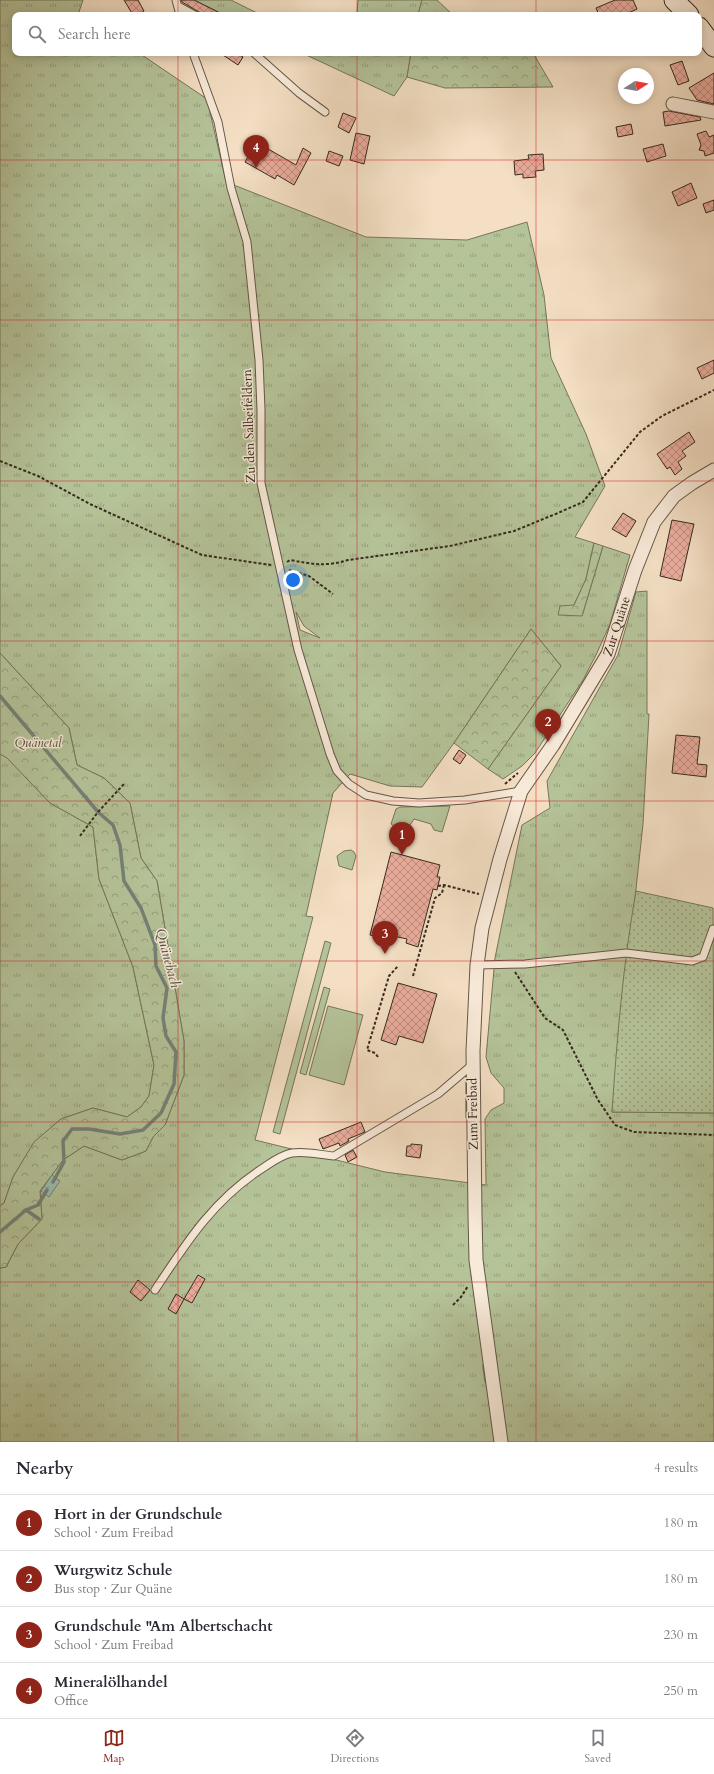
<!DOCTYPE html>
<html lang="en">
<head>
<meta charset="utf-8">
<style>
  :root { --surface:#fff; --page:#f2f2f3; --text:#2b2b33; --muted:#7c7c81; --line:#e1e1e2; --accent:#8f2418 }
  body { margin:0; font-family:Cardo,serif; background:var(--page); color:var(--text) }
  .compass { position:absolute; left:618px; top:68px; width:36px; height:36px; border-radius:50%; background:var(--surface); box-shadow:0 2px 10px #0003; rotate:79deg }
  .you { position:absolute; left:293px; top:580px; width:14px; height:14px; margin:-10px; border:3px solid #fff; border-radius:50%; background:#1a73e8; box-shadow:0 0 0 6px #1a73e833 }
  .badge { display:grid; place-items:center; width:26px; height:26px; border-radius:50%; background:var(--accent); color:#fff; font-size:13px; font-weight:700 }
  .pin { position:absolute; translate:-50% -33px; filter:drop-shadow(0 1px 2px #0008) }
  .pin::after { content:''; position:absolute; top:21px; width:14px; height:12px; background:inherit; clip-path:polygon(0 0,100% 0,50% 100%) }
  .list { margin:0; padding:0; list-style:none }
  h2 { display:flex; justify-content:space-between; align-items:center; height:52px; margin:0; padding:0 16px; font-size:17px }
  h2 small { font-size:13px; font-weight:400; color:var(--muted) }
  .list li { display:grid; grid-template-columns:26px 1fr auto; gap:12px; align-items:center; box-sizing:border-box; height:56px; padding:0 16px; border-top:1px solid var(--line) }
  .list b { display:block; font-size:15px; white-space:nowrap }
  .list p { margin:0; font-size:13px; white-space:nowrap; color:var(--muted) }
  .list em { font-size:13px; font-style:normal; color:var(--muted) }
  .icon { flex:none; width:22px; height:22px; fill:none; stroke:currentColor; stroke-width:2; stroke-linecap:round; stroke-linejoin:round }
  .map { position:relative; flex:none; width:714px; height:1442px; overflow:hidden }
  .search { position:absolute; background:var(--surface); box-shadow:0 2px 10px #0003; left:12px; right:12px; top:12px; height:44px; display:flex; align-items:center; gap:10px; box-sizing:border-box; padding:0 14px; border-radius:8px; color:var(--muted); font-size:15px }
  .sheet { height:276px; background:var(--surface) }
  nav { display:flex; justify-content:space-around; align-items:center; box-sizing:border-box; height:56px; border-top:1px solid var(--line); background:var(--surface); font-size:11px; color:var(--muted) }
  nav a { display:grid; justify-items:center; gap:2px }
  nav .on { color:var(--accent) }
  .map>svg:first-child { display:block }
  .grass { fill:url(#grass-tufts); stroke:#75765b; fill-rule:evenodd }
  .forest { fill:url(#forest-crowns); stroke:#75765b }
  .park { fill:#b5c399; stroke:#75765b }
  .garden { fill:url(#garden-dots); stroke:#75765b }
  .water { fill:url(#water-ripples); stroke:#738277 }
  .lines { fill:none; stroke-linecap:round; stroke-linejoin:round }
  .stream { stroke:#738277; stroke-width:3.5 }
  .building { fill:url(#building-cross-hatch); stroke:#352a1d }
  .lane-casing { stroke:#655747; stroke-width:9 }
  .street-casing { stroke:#655747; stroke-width:15 }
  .secondary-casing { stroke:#352a1d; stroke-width:21 }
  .path { stroke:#352a1d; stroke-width:2; stroke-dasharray:3 2; stroke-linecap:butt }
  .lane { stroke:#f8ead9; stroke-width:7 }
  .street { stroke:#f8ead9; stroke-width:13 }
  .secondary { stroke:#f8ead9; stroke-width:19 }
  .grid { fill:none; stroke:#d62828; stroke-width:1; stroke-opacity:0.55 }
  .labels { text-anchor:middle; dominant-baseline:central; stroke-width:3; stroke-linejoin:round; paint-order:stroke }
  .street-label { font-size:13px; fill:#352a1d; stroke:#f8ead9 }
  .park-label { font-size:13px; font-style:italic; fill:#55503c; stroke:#f8ead9 }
  .water-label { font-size:14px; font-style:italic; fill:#4f4f42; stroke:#f8ead9 }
</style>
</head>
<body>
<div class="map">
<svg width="714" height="1442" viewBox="0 0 714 1442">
  <defs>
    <pattern id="grass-tufts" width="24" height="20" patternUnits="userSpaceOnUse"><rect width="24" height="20" fill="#b5c399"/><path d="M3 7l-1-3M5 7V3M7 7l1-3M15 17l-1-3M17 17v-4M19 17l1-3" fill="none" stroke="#949f7c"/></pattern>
    <pattern id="forest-crowns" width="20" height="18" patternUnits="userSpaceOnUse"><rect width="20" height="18" fill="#b5c399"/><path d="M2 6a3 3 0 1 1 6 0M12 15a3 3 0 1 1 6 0" fill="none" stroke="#949f7c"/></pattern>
    <pattern id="garden-dots" width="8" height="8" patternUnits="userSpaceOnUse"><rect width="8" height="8" fill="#b5c399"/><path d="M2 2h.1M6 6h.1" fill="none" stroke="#949f7c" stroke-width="1.8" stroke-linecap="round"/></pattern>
    <pattern id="water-ripples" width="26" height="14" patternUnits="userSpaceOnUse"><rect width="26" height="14" fill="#9cbdb3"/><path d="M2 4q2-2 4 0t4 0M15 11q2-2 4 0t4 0" fill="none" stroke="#809a91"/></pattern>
    <pattern id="building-cross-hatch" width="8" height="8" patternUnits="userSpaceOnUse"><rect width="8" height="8" fill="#ebad9e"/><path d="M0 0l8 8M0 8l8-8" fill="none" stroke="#bf8d80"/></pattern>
  </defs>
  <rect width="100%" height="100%" fill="#f4dfc4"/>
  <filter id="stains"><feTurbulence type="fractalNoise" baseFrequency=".005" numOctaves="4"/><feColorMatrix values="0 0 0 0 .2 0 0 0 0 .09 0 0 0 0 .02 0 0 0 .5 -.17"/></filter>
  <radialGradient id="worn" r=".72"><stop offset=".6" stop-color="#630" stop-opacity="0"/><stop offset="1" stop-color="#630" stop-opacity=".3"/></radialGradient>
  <g class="grass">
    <path d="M0 0H83L79 12 83 15H15V53H139L207 99 226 182 366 237 467 240 527 222 544 295 551 358 586 434 605 486 575 537 594 543 586 579 574 605 582 616 603 546 630 555 610 624 596 655 583 680 535 753 522 766 503 779 488 769 561 666 531 629 454 743 422 787 390 786 350 774 333 793 306 916 313 917 255 1140 385 1172 486 1185 485 1119 491 1110 504 1103V1088L491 1073 486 1057 495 958 522 825 550 808 547 781 618 655 636 592 647 591V714H649L643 824 612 1112 714 1113V1442H0V1268L6 1267 18 1244 42 1219 40 1191 63 1160 84 1146 122 1160 146 1151 153 1137 165 1125 184 1075V1041L157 881 141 858 130 803 104 778 77 765 69 728 0 653ZM296 612 304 626 320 638 300 630Z"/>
    <polygon points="194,0 231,0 261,15 224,15"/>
    <polygon points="358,0 422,0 418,15 357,15"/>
    <polygon points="302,53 411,53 407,77 394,96"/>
    <polygon points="0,754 7,757 50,803 93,827 99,879 133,967 154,1065 149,1096 141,1107 127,1117 93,1108 61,1119 35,1142 13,1177 4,1203 0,1206"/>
  </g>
  <g class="forest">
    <polygon points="422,0 437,0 453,15 418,15"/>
    <polygon points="411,53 533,53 553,87 445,88 407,77"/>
    <polygon points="594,543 603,546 582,616 558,615 560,606 574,605 586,579"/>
    <polygon points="531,629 561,666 488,769 454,743"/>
    <polygon points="0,653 69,728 77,765 104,778 130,803 141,858 157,881 184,1041 184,1075 165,1125 153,1137 146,1151 122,1160 84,1146 63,1160 40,1191 42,1219 18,1244 6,1267 0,1268 0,1206 4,1203 13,1177 34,1142 61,1119 93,1108 127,1117 141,1107 149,1096 154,1065 133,967 99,879 93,827 50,803 7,758 0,754"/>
  </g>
  <g class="park">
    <polygon points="450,806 442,832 434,830 431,824 414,819 410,825 403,828 399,840 390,839 394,826 391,824 396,809 400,807"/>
    <polygon points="351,850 354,852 356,856 352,870 339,866 337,856 344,851"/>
    <polygon points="325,941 331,943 280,1134 273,1132"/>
    <polygon points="324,987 330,989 306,1075 300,1073"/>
    <polygon points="328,1006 363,1015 344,1085 309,1075"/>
  </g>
  <path class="garden" d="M636 891 713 908 714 1113 612 1112C617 1038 623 965 636 891Z"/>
  <polygon class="water" points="52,1175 60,1181 49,1197 41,1191"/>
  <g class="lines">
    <g class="stream">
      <polyline points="0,696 98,812 113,825 120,845 124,881 141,908 155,945 156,966 167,988 163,1018 166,1036 176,1052 174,1084 161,1113 143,1130 120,1134 89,1129 72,1129 63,1141 64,1162 53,1182"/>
      <polyline points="467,1076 467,1117"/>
      <polyline points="26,1210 39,1219"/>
      <polyline points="0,1232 26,1210 38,1205 47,1190"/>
      <polyline points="484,1367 486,1381"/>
    </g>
  </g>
  <g class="building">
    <polygon points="124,0 138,0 144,11 138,15 133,15"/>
    <polygon points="181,0 194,0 224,15 204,15 182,2"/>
    <polygon points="615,0 633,0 637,9 624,15 622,12 614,15 599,15 596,8"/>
    <polygon points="220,53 237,53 243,57 238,65"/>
    <polygon points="682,61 689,81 678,85 670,65"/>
    <polygon points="714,73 714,104 697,100 689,88"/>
    <polygon points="669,111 700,117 701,120 665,126 663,112"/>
    <polygon points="343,113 356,118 349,133 338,127"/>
    <polygon points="631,124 633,134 618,137 616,127"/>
    <polygon points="706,131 709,137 714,135 714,153 705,156 704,151 699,150 701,145 697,134"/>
    <polygon points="356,133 370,136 364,164 350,160"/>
    <polygon points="256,142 296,165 303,148 311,153 294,185 277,175 275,179 245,162"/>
    <polygon points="663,144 666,156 647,162 643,149"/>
    <polygon points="329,151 343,156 339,166 326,161"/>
    <polygon points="543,154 544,170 535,171 536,177 523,178 523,174 515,175 514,161 529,159 528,155"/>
    <polygon points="691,183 697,198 678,206 672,192"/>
    <polygon points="714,200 714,210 706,213 703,204"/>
    <polygon points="714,360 714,373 702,379 697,368"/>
    <polygon points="689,432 695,442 682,451 686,456 678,462 682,469 675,475 670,467 667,469 657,454"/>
    <polygon points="623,513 636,521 626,537 612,529"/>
    <polygon points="672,520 694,524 681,581 660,576"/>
    <polygon points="676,735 700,737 697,764 707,765 706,777 672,773"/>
    <polygon points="459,750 466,755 460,764 453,759"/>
    <polygon points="391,852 440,865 437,877 440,877 437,890 433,889 418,947 406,943 407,939 389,935 388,939 370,935"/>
    <polygon points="398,983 437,994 423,1043 399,1036 396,1045 381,1040"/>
    <polygon points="361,1122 365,1132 348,1139 349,1141 340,1146 339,1143 323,1149 319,1139"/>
    <polygon points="411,1144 422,1145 420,1158 406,1156 407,1146 411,1146"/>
    <polygon points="353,1150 357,1157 348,1162 345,1155"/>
    <polygon points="198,1275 205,1279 192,1303 184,1299"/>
    <polygon points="138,1280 150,1290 141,1301 130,1292"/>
    <polygon points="176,1294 184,1299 176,1314 168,1309"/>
  </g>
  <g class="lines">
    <defs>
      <g id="lane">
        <polyline points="176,0 180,15"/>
        <polyline points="178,6 195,15"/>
        <polyline points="193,53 218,122 231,188 247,242 259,360 261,410 261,483 298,650 330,754 337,771 349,784 366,795 393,801 419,803 465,800 521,791"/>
        <polyline points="254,53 299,93 325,112"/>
        <polyline points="477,965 525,964 626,953 692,961 703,957 713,929"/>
        <path d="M155 1290C186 1243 214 1199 263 1168 272 1162 281 1155 292 1153 307 1151 320 1155 334 1156L438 1094 472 1065"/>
      </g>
      <g id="street">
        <polyline points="673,104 714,112"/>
        <path id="s1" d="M501 1442 476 1260 475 1215 473 1051 477 965 482 928 500 859 521 791 553 745 608 654 635 570 654 522 674 496 692 483 714 470"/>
      </g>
      <g id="secondary">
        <polyline points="674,0 689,15"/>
        <polyline points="699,27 714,47"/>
      </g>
    </defs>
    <use href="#lane" class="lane-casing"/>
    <use href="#street" class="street-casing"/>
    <use href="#secondary" class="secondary-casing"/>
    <g class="path">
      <polyline points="620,15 622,15"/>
      <polyline points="0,461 38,476 90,504 202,555 271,565"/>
      <path d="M287 562 290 560C312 564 326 567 348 560L450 546 514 531 558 513 583 502 640 432 662 416 714 390"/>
      <polyline points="289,570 309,576 333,594"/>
      <polyline points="505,784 518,773"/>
      <polyline points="80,836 98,812 124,784"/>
      <polyline points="438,886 444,885 479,894"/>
      <polyline points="515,972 545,1018 563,1030 598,1100 615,1125 634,1132 714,1135"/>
      <polyline points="413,976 435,898 442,893 444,885"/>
      <polyline points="378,1057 375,1053 367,1050 389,976 398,966"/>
      <polyline points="453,1305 461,1297 468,1286"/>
    </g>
    <use href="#lane" class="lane"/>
    <use href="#street" class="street"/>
    <use href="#secondary" class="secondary"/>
  </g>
  <path class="grid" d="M178 0V15M357 0V15M536 0V15M178 53V1442M357 53V1442M536 53V1442M0 160H714M0 320H714M0 481H714M0 641H714M0 801H714M0 961H714M0 1122H714M0 1282H714"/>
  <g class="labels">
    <g class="street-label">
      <text transform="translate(249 426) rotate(-92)">Zu den Salbeifeldern</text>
      <text stroke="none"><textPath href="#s1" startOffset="850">Zur Quäne</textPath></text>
      <text transform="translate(473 1114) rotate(-91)">Zum Freibad</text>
    </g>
    <g class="park-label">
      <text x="38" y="743">Quänetal</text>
    </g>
    <g class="water-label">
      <text transform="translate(168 958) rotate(75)">Quänebach</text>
    </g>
  </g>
  <rect width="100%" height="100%" filter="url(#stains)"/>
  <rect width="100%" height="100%" fill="url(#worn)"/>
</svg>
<svg class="compass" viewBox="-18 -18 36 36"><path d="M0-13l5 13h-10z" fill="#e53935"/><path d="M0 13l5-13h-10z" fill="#7c7c81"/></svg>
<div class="you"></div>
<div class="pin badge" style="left:402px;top:855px">1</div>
<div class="pin badge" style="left:548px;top:742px">2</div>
<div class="pin badge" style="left:385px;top:954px">3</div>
<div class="pin badge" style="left:256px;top:168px">4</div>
<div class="search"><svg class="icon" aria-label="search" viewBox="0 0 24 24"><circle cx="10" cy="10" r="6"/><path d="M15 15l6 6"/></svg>Search here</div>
</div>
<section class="sheet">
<h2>Nearby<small>4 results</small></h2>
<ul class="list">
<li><span class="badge">1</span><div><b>Hort in der Grundschule</b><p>School · Zum Freibad</p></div><em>180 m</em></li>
<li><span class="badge">2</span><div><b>Wurgwitz Schule</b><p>Bus stop · Zur Quäne</p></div><em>180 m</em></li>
<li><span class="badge">3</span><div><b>Grundschule &quot;Am Albertschacht</b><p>School · Zum Freibad</p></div><em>230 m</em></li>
<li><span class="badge">4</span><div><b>Mineralölhandel</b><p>Office</p></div><em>250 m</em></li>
</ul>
</section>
<nav>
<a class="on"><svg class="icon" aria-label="map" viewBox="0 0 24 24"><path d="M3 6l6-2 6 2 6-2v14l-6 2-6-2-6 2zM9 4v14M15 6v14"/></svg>Map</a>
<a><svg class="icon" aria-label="directions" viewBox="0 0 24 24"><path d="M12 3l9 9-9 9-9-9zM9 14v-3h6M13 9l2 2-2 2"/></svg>Directions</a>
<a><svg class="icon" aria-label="saved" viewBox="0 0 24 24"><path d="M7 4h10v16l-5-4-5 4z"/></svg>Saved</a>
</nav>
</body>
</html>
